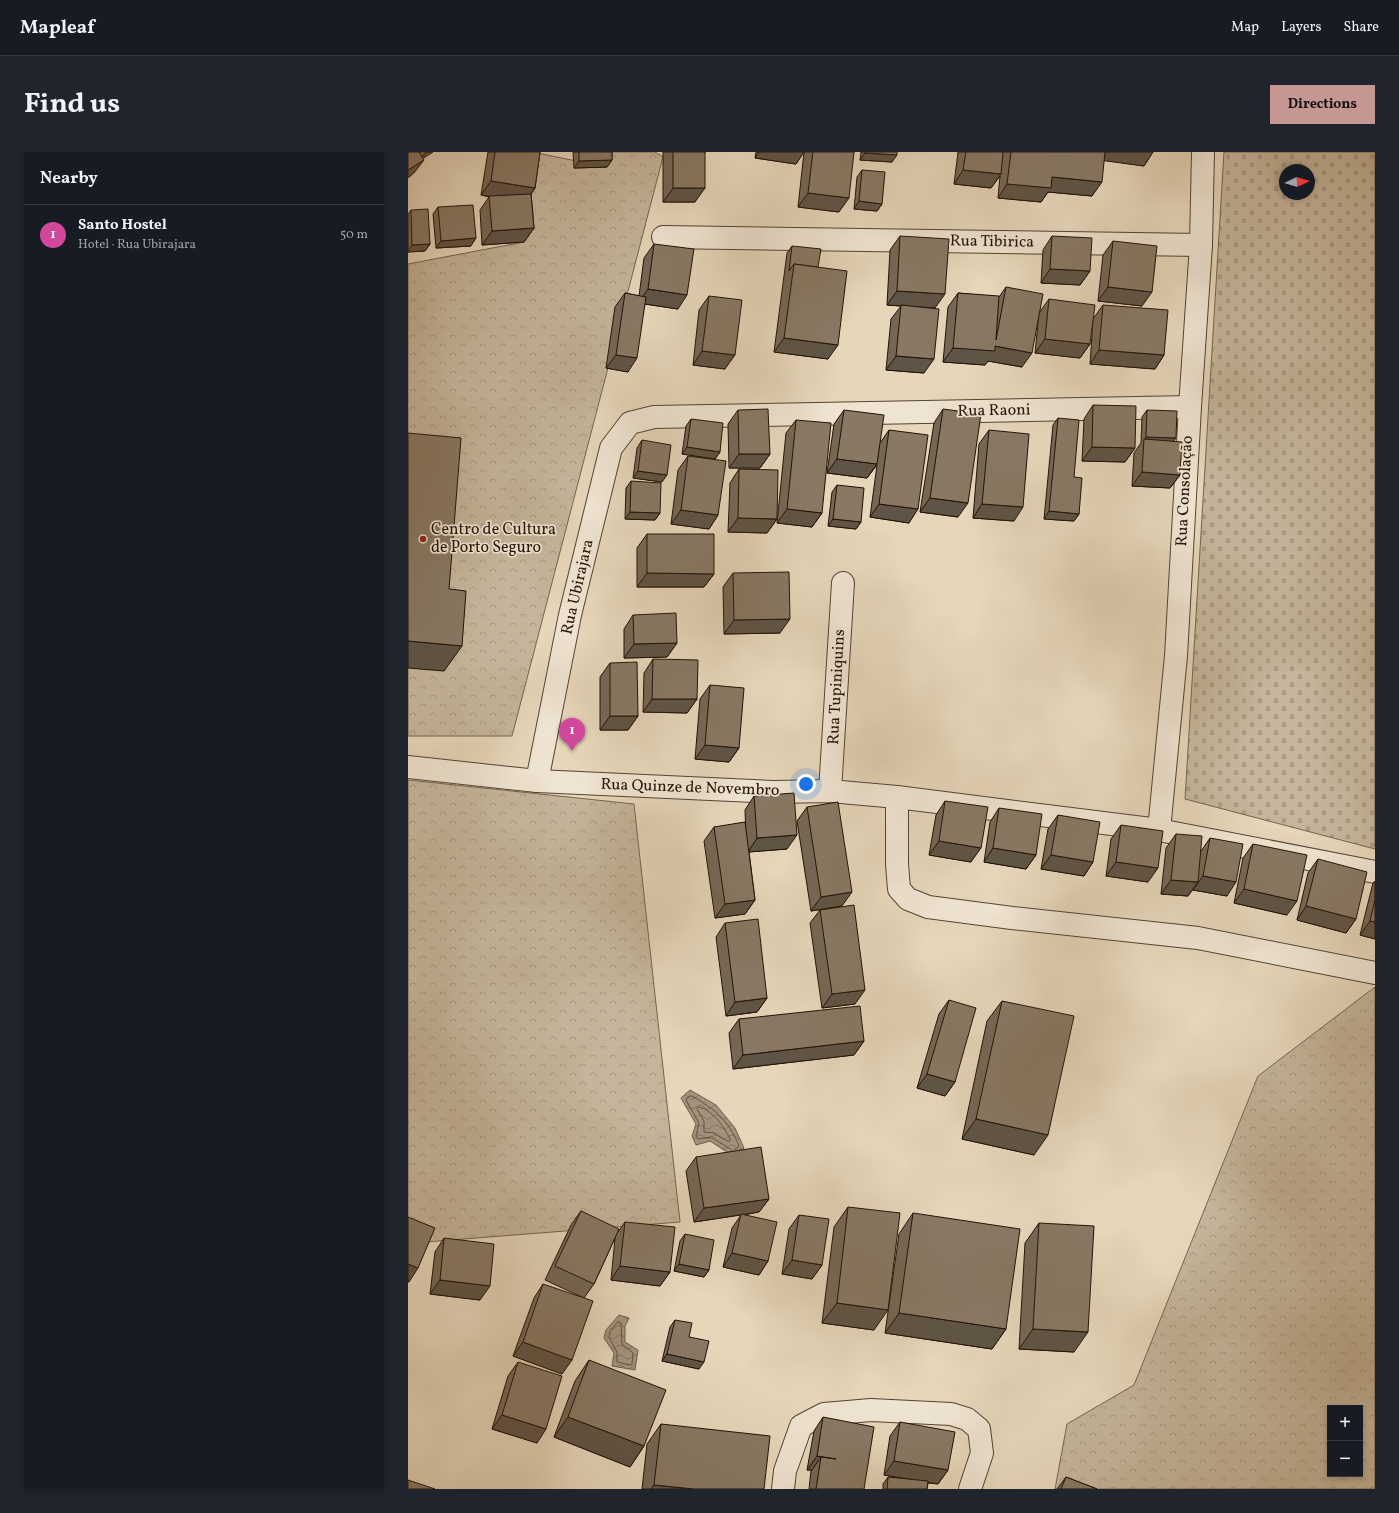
<!DOCTYPE html>
<html lang="en">
<head>
<meta charset="utf-8">
<style>
  :root { --surface:#171b24; --page:#20242c; --text:#f1f3f6; --muted:#9ea1a6; --line:#363941; --accent:#c59692 }
  body { margin:0; font-family:Vollkorn,serif; background:var(--page); color:var(--text) }
  .controls { position:absolute; right:12px; bottom:12px; display:grid; overflow:hidden; border-radius:0px; box-shadow:0 2px 6px #0003 }
  .controls button { width:36px; height:36px; display:grid; place-items:center; padding:0; border:0; border-bottom:1px solid var(--line); background:var(--surface); color:var(--text); font:20px sans-serif }
  .compass { position:absolute; left:871px; top:12px; width:36px; height:36px; border-radius:50%; background:var(--surface); box-shadow:0 2px 6px #0003; rotate:86deg }
  .you { position:absolute; left:398px; top:632px; width:14px; height:14px; margin:-10px; border:3px solid #fff; border-radius:50%; background:#1a73e8; box-shadow:0 0 0 6px #1a73e833 }
  .badge { display:grid; place-items:center; width:26px; height:26px; border-radius:50%; background:var(--accent); color:#fff; font-size:13px; font-weight:700 }
  .pin { position:absolute; translate:-50% -33px; filter:drop-shadow(0 1px 2px #0008) }
  .pin::after { content:''; position:absolute; top:21px; width:14px; height:12px; background:inherit; clip-path:polygon(0 0,100% 0,50% 100%) }
  .list { margin:0; padding:0; list-style:none }
  h2 { display:flex; justify-content:space-between; align-items:center; height:52px; margin:0; padding:0 16px; font-size:17px }
  h2 small { font-size:13px; font-weight:400; color:var(--muted) }
  .list li { display:grid; grid-template-columns:26px 1fr auto; gap:12px; align-items:center; box-sizing:border-box; height:60px; padding:0 16px; border-top:1px solid var(--line) }
  .list b { display:block; font-size:15px; white-space:nowrap }
  .list p { margin:0; font-size:13px; white-space:nowrap; color:var(--muted) }
  .list em { font-size:13px; font-style:normal; color:var(--muted) }
  .map { position:relative; flex:none; width:967px; height:1337px; overflow:hidden; border-radius:0px }
  header { display:flex; align-items:center; gap:24px; box-sizing:border-box; height:56px; padding:0 20px; background:var(--surface); border-bottom:1px solid var(--line) }
  header strong { font-size:19px }
  nav { display:flex; gap:22px; margin-inline-start:auto; font-size:14px }
  .intro { display:flex; align-items:center; justify-content:space-between; box-sizing:border-box; height:96px; padding:0 24px }
  h1 { margin:0; font-size:28px }
  .button { padding:10px 18px; border-radius:0px; background:var(--accent); color:#111; font-size:14px; font-weight:700 }
  main { display:flex; gap:24px; padding:0 24px }
  aside { flex:1; background:var(--surface); border-radius:0px; box-shadow:0 2px 6px #0003 }
  .map>svg:first-child { display:block }
  .forest { fill:url(#forest-crowns); stroke:#746450; fill-rule:evenodd }
  .cemetery { fill:url(#cemetery-stones); stroke:#746450; fill-rule:evenodd }
  .water { fill:url(#water-waves); stroke:#6f5f4d }
  .lines { fill:none; stroke-linecap:round; stroke-linejoin:round }
  .shore { stroke:#625242; stroke-width:1 }
  .minor-casing { stroke:#534333; stroke-width:24 }
  .minor { stroke:#efe4d2; stroke-width:22 }
  .wall { fill:#756756; stroke:#221206 }
  .shaded-wall { fill:#5f5446; stroke:#221206 }
  .building { fill:#887864; stroke:#221206 }
  .poi-dot { fill:#8f2418; stroke:#efe4d2; stroke-width:1.5 }
  .labels { text-anchor:middle; dominant-baseline:central; stroke-width:3.5; stroke-linejoin:round; paint-order:stroke }
  .street-label { font-size:16px; fill:#221206; stroke:#efe4d2 }
  .poi-label { font-size:16px; fill:#221206; stroke:#efe4d2; text-anchor:start }
</style>
</head>
<body>
<header>
<strong>Mapleaf</strong>
<nav><a>Map</a><a>Layers</a><a>Share</a></nav>
</header>
<div class="intro"><h1>Find us</h1><a class="button">Directions</a></div>
<main>
<aside>
<h2>Nearby<small></small></h2>
<ul class="list">
<li><span class="badge" style="background:#d1479c">1</span><div><b>Santo Hostel</b><p>Hotel · Rua Ubirajara</p></div><em>50 m</em></li>
</ul>
</aside>
<div class="map">
<svg width="967" height="1337" viewBox="0 0 967 1337">
  <defs>
    <pattern id="forest-crowns" width="20" height="18" patternUnits="userSpaceOnUse"><rect width="20" height="18" fill="#c5b59b"/><path d="M2 6a3 3 0 1 1 6 0M12 15a3 3 0 1 1 6 0" fill="none" stroke="#a99b84"/></pattern>
    <pattern id="cemetery-stones" width="16" height="16" patternUnits="userSpaceOnUse"><rect width="16" height="16" fill="#c5b59b"/><path d="M2 7V4a2 2 0 0 1 4 0v3zM10 15v-3a2 2 0 0 1 4 0v3z" fill="#a99b84"/></pattern>
    <pattern id="water-waves" width="16" height="10" patternUnits="userSpaceOnUse"><rect width="16" height="10" fill="#a3937d"/><path d="M0 5q4-4 8 0t8 0" fill="none" stroke="#847764"/></pattern>
  </defs>
  <rect width="100%" height="100%" fill="#e6d6ba"/>
  <filter id="stains"><feTurbulence type="fractalNoise" baseFrequency=".005" numOctaves="4"/><feColorMatrix values="0 0 0 0 .2 0 0 0 0 .09 0 0 0 0 .02 0 0 0 .5 -.17"/></filter>
  <radialGradient id="worn" r=".72"><stop offset=".6" stop-color="#630" stop-opacity="0"/><stop offset="1" stop-color="#630" stop-opacity=".3"/></radialGradient>
  <g class="forest">
    <polygon points="124,0 198,15 203,0 247,0 255,5 104,584 0,584 0,112 116,90"/>
    <polygon points="0,628 226,652 272,1070 17,1090 0,1085"/>
    <path d="M967 835V1337H647L659 1272 726 1233 850 924ZM922 1256H952V1322H922Z"/>
  </g>
  <path class="cemetery" d="M816 0H967V697L777 647ZM877 18H901V42H877Z"/>
  <g class="water">
    <polygon points="282,938 308,953 327,976 336,996 325,1004 302,989 288,993 284,984 288,972 273,946"/>
    <polygon points="211,1163 221,1166 217,1174 217,1190 230,1198 227,1218 204,1214 206,1201 196,1186 198,1178"/>
  </g>
  <g class="lines">
    <g class="shore">
      <path d="M290 955C303 956 317 976 322 987V989H319L306 981 296 980V969L289 957Z"/>
      <path d="M324 998 303 985 290 987 288 984 291 971 278 948 281 944H284C307 958 320 967 331 994L326 998"/>
      <polygon points="210,1170 213,1171 214,1192 225,1201 224,1212 222,1213 209,1210 209,1200 201,1185 202,1180"/>
    </g>
    <defs>
      <g id="minor">
        <polyline points="255,85 793,93"/>
        <polyline points="0,615 129,629 365,640 422,639 489,645 751,678 967,720"/>
        <polyline points="129,629 162,463 203,296 222,271 246,265 782,255"/>
        <polyline points="422,639 435,431"/>
        <polyline points="489,645 489,712 491,737 500,747 520,755 604,766 790,786 967,821"/>
        <polyline points="751,678 768,504 782,255 793,93 795,0"/>
        <polyline points="375,1337 377,1319 393,1274 416,1262 463,1258 543,1262 559,1267 571,1277 574,1301 562,1337"/>
      </g>
    </defs>
    <use href="#minor" class="minor-casing"/>
    <use href="#minor" class="minor"/>
  </g>
  <g class="wall">
    <polygon points="80,0 132,0 127,36 123,42 126,76 116,90 74,93 72,58 81,45 73,43"/>
    <polygon points="165,0 204,0 204,8 199,15 166,16"/>
    <polygon points="255,0 297,0 287,50 255,50"/>
    <polygon points="348,0 396,0 388,12 347,6"/>
    <polygon points="396,0 446,0 431,60 390,55"/>
    <polygon points="453,0 489,0 484,10 452,8"/>
    <polygon points="550,0 745,0 736,14 696,8 684,44 640,40 633,50 590,46 592,24 583,36 546,32"/>
    <polygon points="454,18 474,52 469,59 446,57 449,25"/>
    <polygon points="30,55 63,94 28,96 25,62"/>
    <polygon points="3,58 22,92 17,99 0,100 0,62"/>
    <polygon points="492,84 527,156 498,154 516,221 478,218 483,167 493,154 479,153 482,98"/>
    <polygon points="644,84 682,119 672,133 633,131 635,98"/>
    <polygon points="705,89 734,154 690,149 695,103"/>
    <polygon points="246,92 270,157 237,152 220,220 198,216 207,155 217,141 231,144 236,106"/>
    <polygon points="384,94 410,115 420,207 366,200 379,101"/>
    <polygon points="598,135 614,215 580,209 577,213 535,210 540,155 550,141 591,145"/>
    <polygon points="301,144 317,217 285,213 291,158"/>
    <polygon points="641,147 682,192 672,206 627,201 631,161"/>
    <polygon points="695,153 756,203 747,217 682,212 685,167"/>
    <polygon points="685,253 727,296 717,310 674,309 676,267"/>
    <polygon points="535,257 550,365 512,360 526,271"/>
    <polygon points="330,258 362,302 352,316 321,316 320,272"/>
    <polygon points="436,258 472,291 481,278 501,371 462,365 469,313 459,326 419,321 426,272"/>
    <polygon points="739,258 766,289 772,323 762,336 724,334 726,301 733,291 734,265"/>
    <polygon points="650,266 666,325 671,362 666,369 636,367 645,273"/>
    <polygon points="283,267 312,300 307,307 274,302 278,274"/>
    <polygon points="388,268 414,361 404,375 369,371 378,281"/>
    <polygon points="581,278 606,369 565,366 571,292"/>
    <polygon points="234,288 254,330 225,326 229,296"/>
    <polygon points="280,304 310,363 301,377 263,372 270,318"/>
    <polygon points="331,317 369,367 359,381 320,380 322,331"/>
    <polygon points="223,329 252,361 247,368 217,367 218,336"/>
    <polygon points="429,333 453,370 448,377 420,374 424,340"/>
    <polygon points="239,382 306,422 296,435 229,435 229,396"/>
    <polygon points="325,421 372,481 316,482 315,435"/>
    <polygon points="225,463 269,491 259,505 216,506 216,477"/>
    <polygon points="245,507 289,547 279,561 235,560 236,521"/>
    <polygon points="202,511 230,564 220,578 192,578 192,525"/>
    <polygon points="302,533 331,596 321,610 287,607 292,547"/>
    <polygon points="346,644 379,697 341,700 347,748 337,762 307,766 296,689 306,675 338,683 337,658"/>
    <polygon points="537,649 563,710 521,703 528,663"/>
    <polygon points="399,655 434,754 403,759 389,669"/>
    <polygon points="591,656 628,703 618,717 576,710 582,670"/>
    <polygon points="650,663 685,710 676,724 633,717 640,677"/>
    <polygon points="713,673 740,730 698,724 703,687"/>
    <polygon points="768,682 793,699 802,686 819,744 785,738 786,736 780,744 753,742 758,696"/>
    <polygon points="845,692 879,763 826,751 835,706"/>
    <polygon points="910,707 948,767 938,781 889,768 900,721"/>
    <polygon points="967,729 967,787 952,783 965,731"/>
    <polygon points="412,758 447,852 414,856 402,771"/>
    <polygon points="317,771 359,846 349,860 318,864 308,785"/>
    <polygon points="541,848 547,930 537,944 509,936 531,862"/>
    <polygon points="594,849 626,1003 554,987 579,869"/>
    <polygon points="331,867 456,889 446,903 325,917 321,881"/>
    <polygon points="288,1005 361,1047 351,1060 336,1063 360,1109 351,1123 315,1115 324,1076 333,1063 286,1070 278,1019"/>
    <polygon points="440,1055 466,1178 414,1171 426,1075"/>
    <polygon points="173,1059 210,1080 217,1070 262,1120 252,1134 203,1128 207,1086 186,1132 176,1146 137,1128 163,1073"/>
    <polygon points="505,1061 598,1177 584,1197 477,1181 491,1082"/>
    <polygon points="391,1063 414,1113 404,1127 374,1122 381,1077"/>
    <polygon points="631,1071 666,1200 611,1197 617,1091"/>
    <polygon points="277,1082 301,1118 296,1125 266,1119 272,1089"/>
    <polygon points="36,1086 72,1148 22,1142 27,1100"/>
    <polygon points="135,1132 154,1222 105,1204 126,1146"/>
    <polygon points="267,1168 281,1185 291,1217 254,1209 262,1175"/>
    <polygon points="181,1208 236,1294 222,1315 146,1285 167,1229"/>
    <polygon points="110,1210 129,1291 84,1277 100,1224"/>
    <polygon points="415,1265 456,1337 401,1337 403,1319 404,1318 399,1318 406,1279"/>
    <polygon points="492,1270 540,1318 530,1332 520,1331 519,1337 475,1337 475,1332 480,1325 504,1328 476,1323 482,1284"/>
    <polygon points="253,1272 356,1337 234,1337 239,1292"/>
    <polygon points="658,1325 689,1337 649,1337"/>
  </g>
  <g class="shaded-wall">
    <polygon points="19,0 25,0 2,15 7,8"/>
    <polygon points="351,0 396,0 388,12 347,6"/>
    <polygon points="696,0 745,0 736,14 691,8"/>
    <polygon points="457,1 489,3 484,10 452,8"/>
    <polygon points="16,8 6,21 0,26 0,18"/>
    <polygon points="204,8 199,15 166,16 171,9"/>
    <polygon points="555,18 593,22 583,36 546,32"/>
    <polygon points="644,25 694,30 684,44 640,40 633,50 590,46 599,32"/>
    <polygon points="83,29 127,36 117,50 73,43"/>
    <polygon points="265,36 297,36 287,50 255,50"/>
    <polygon points="400,41 441,46 431,60 390,55"/>
    <polygon points="451,49 474,52 469,59 446,57"/>
    <polygon points="126,76 116,90 74,93 84,79"/>
    <polygon points="68,86 63,94 28,96 33,89"/>
    <polygon points="22,92 17,99 0,100 0,99 4,93"/>
    <polygon points="642,117 682,119 672,133 633,131"/>
    <polygon points="700,135 744,140 734,154 690,149"/>
    <polygon points="240,137 279,143 270,157 230,151"/>
    <polygon points="489,139 537,142 527,156 479,153"/>
    <polygon points="376,186 430,193 420,207 366,200"/>
    <polygon points="637,187 682,192 672,206 627,201"/>
    <polygon points="587,194 624,201 614,215 580,209 577,213 535,210 545,196"/>
    <polygon points="691,198 756,203 747,217 682,212"/>
    <polygon points="294,199 327,203 317,217 285,213"/>
    <polygon points="208,203 229,206 220,220 198,216"/>
    <polygon points="488,204 526,207 516,221 478,218"/>
    <polygon points="738,285 768,286 763,293 736,289"/>
    <polygon points="279,295 312,300 307,307 274,302"/>
    <polygon points="684,295 727,296 717,310 674,309"/>
    <polygon points="331,302 362,302 352,316 321,316"/>
    <polygon points="429,307 469,312 459,326 419,321"/>
    <polygon points="230,319 259,323 254,330 225,326"/>
    <polygon points="734,320 772,323 762,336 724,334"/>
    <polygon points="522,346 560,351 550,365 512,360"/>
    <polygon points="471,352 510,357 501,371 462,365"/>
    <polygon points="574,352 615,355 606,369 565,366"/>
    <polygon points="379,357 414,361 404,375 369,371"/>
    <polygon points="273,358 310,363 301,377 263,372"/>
    <polygon points="641,359 671,362 666,369 636,367"/>
    <polygon points="222,360 252,361 247,368 217,367"/>
    <polygon points="330,366 369,367 359,381 320,380"/>
    <polygon points="425,367 453,370 448,377 420,374"/>
    <polygon points="239,421 306,422 296,435 229,435"/>
    <polygon points="382,467 372,481 316,482 326,468"/>
    <polygon points="0,489 54,494 36,519 0,516"/>
    <polygon points="269,491 259,505 216,506 226,492"/>
    <polygon points="244,547 289,547 279,561 235,560"/>
    <polygon points="202,564 230,564 220,578 192,578"/>
    <polygon points="297,593 331,596 321,610 287,607"/>
    <polygon points="389,683 379,697 340,700 349,686"/>
    <polygon points="531,689 573,696 563,710 521,703"/>
    <polygon points="585,696 628,703 618,717 576,710"/>
    <polygon points="643,703 685,710 676,724 633,717"/>
    <polygon points="708,710 750,716 740,730 698,724"/>
    <polygon points="795,724 828,730 819,744 785,738"/>
    <polygon points="763,728 790,730 780,744 753,742"/>
    <polygon points="836,737 889,749 879,763 826,751"/>
    <polygon points="444,740 434,754 403,759 413,745"/>
    <polygon points="347,748 337,762 307,766 317,752"/>
    <polygon points="898,754 948,767 938,781 889,768"/>
    <polygon points="962,769 967,770 967,787 952,783"/>
    <polygon points="457,838 447,852 414,856 424,842"/>
    <polygon points="359,846 349,860 318,864 327,850"/>
    <polygon points="456,889 446,903 325,917 335,903"/>
    <polygon points="519,922 547,930 537,944 509,936"/>
    <polygon points="568,967 640,983 626,1003 554,987"/>
    <polygon points="361,1047 351,1060 286,1070 296,1056"/>
    <polygon points="324,1101 360,1109 351,1123 315,1115"/>
    <polygon points="384,1108 414,1113 404,1127 374,1122"/>
    <polygon points="0,1112 10,1116 1,1130 0,1130"/>
    <polygon points="271,1112 301,1118 296,1125 266,1119"/>
    <polygon points="212,1114 262,1120 252,1134 203,1128"/>
    <polygon points="32,1128 82,1134 72,1148 22,1142"/>
    <polygon points="429,1151 480,1158 466,1178 414,1171"/>
    <polygon points="491,1161 598,1177 584,1197 477,1181"/>
    <polygon points="625,1177 680,1180 666,1200 611,1197"/>
    <polygon points="115,1190 164,1208 154,1222 105,1204"/>
    <polygon points="259,1202 296,1210 291,1217 254,1209"/>
    <polygon points="94,1263 138,1277 129,1291 84,1277"/>
    <polygon points="160,1265 236,1294 222,1315 146,1285"/>
    <polygon points="409,1304 428,1307 413,1305 404,1318 399,1318"/>
    <polygon points="486,1309 540,1318 530,1332 476,1323"/>
    <polygon points="246,1333 286,1337 243,1337"/>
  </g>
  <g class="building">
    <polygon points="0,0 11,0 16,8 0,18"/>
    <polygon points="11,0 19,0 14,4"/>
    <polygon points="87,0 132,0 127,36 83,29"/>
    <polygon points="171,0 204,0 204,8 171,9"/>
    <rect x="265" y="0" width="32" height="36"/>
    <polygon points="405,0 446,0 441,46 400,41"/>
    <polygon points="457,0 489,0 489,3 457,1"/>
    <polygon points="558,0 595,0 593,22 555,18"/>
    <polygon points="603,0 697,0 694,30 644,25 643,36 599,32"/>
    <polygon points="454,18 477,20 474,52 451,49"/>
    <polygon points="123,42 126,76 84,79 81,44"/>
    <polygon points="65,53 68,86 33,89 30,55"/>
    <polygon points="20,57 22,92 4,93 3,58"/>
    <polygon points="492,84 541,87 537,142 489,139"/>
    <polygon points="644,84 684,86 682,119 642,117"/>
    <polygon points="705,89 749,94 744,140 700,135"/>
    <polygon points="246,92 286,97 279,143 240,137"/>
    <polygon points="384,94 413,97 410,115 386,112 381,119"/>
    <polygon points="386,112 439,119 430,193 376,186"/>
    <polygon points="598,135 635,142 624,201 587,194 587,199 545,196 550,141 591,144 588,188"/>
    <polygon points="217,141 238,145 229,206 208,203"/>
    <polygon points="301,144 334,148 327,203 294,199"/>
    <polygon points="641,147 687,153 682,192 637,187"/>
    <polygon points="493,153 531,157 526,207 488,204"/>
    <polygon points="695,153 760,158 756,203 691,198"/>
    <polygon points="685,253 728,254 727,296 684,295"/>
    <polygon points="360,257 362,302 331,302 330,258"/>
    <polygon points="535,257 573,262 560,351 522,346"/>
    <polygon points="436,258 476,263 469,312 429,307"/>
    <polygon points="739,258 769,259 768,286 738,285"/>
    <polygon points="650,266 671,268 666,325 674,326 671,362 641,359"/>
    <polygon points="283,267 315,271 312,300 279,295"/>
    <polygon points="388,268 423,271 414,361 379,357"/>
    <polygon points="481,278 520,283 510,357 471,352"/>
    <polygon points="581,278 621,282 615,355 574,352"/>
    <polygon points="0,281 53,286 41,437 58,439 54,494 0,489"/>
    <polygon points="736,287 774,290 772,323 734,320"/>
    <polygon points="234,288 263,293 259,323 230,319"/>
    <polygon points="280,304 318,309 310,363 273,358"/>
    <polygon points="331,317 370,318 369,367 330,366"/>
    <polygon points="223,329 253,331 252,361 222,360"/>
    <polygon points="429,333 456,336 453,370 425,367"/>
    <polygon points="239,382 306,382 306,422 239,421"/>
    <polygon points="381,420 382,467 326,468 325,421"/>
    <polygon points="268,461 269,491 226,492 225,463"/>
    <polygon points="245,507 290,508 289,547 244,547"/>
    <polygon points="229,510 230,564 202,564 202,511"/>
    <polygon points="302,533 336,536 331,596 297,593"/>
    <polygon points="386,641 389,683 349,686 346,644"/>
    <polygon points="537,649 580,655 573,696 531,689"/>
    <polygon points="430,650 444,740 413,745 399,655"/>
    <polygon points="591,656 634,662 628,703 585,696"/>
    <polygon points="650,663 692,670 685,710 643,703"/>
    <polygon points="337,670 347,748 317,752 306,675"/>
    <polygon points="713,673 755,679 750,716 708,710"/>
    <polygon points="768,682 794,684 790,730 763,728"/>
    <polygon points="802,686 835,692 828,730 795,724"/>
    <polygon points="845,692 899,703 889,749 836,737"/>
    <polygon points="910,707 959,720 948,767 898,754"/>
    <polygon points="967,748 967,770 962,769"/>
    <polygon points="446,753 457,838 424,842 412,758"/>
    <polygon points="350,767 359,846 327,850 317,771"/>
    <polygon points="541,848 568,856 547,930 519,922"/>
    <polygon points="594,849 666,864 640,983 568,967"/>
    <polygon points="452,854 456,889 335,903 331,867"/>
    <polygon points="353,995 361,1047 296,1056 288,1005"/>
    <polygon points="440,1055 492,1061 480,1158 429,1151"/>
    <polygon points="173,1059 211,1077 186,1132 147,1114"/>
    <polygon points="505,1061 612,1077 598,1177 491,1161"/>
    <polygon points="333,1062 369,1070 360,1109 324,1101"/>
    <polygon points="391,1063 421,1067 414,1113 384,1108"/>
    <polygon points="0,1065 27,1076 10,1116 0,1112"/>
    <polygon points="217,1070 267,1075 262,1120 212,1114"/>
    <polygon points="631,1071 686,1074 680,1180 625,1177"/>
    <polygon points="277,1082 306,1088 301,1118 271,1112"/>
    <polygon points="36,1086 86,1092 82,1134 32,1128"/>
    <polygon points="135,1132 185,1149 164,1208 115,1190"/>
    <polygon points="267,1168 284,1171 281,1185 301,1189 296,1210 259,1202"/>
    <polygon points="181,1208 258,1238 236,1294 160,1265"/>
    <polygon points="110,1210 154,1224 138,1277 94,1263"/>
    <polygon points="415,1265 466,1275 456,1337 408,1337 413,1305 428,1307 409,1304"/>
    <polygon points="492,1270 547,1280 540,1318 486,1309"/>
    <polygon points="253,1272 362,1284 356,1337 286,1337 246,1333"/>
    <polygon points="480,1325 520,1329 519,1337 479,1337"/>
    <polygon points="658,1325 689,1337 653,1337"/>
    <polygon points="0,1328 27,1337 0,1337"/>
  </g>
  <circle class="poi-dot" cx="15" cy="387" r="4"/>
  <g class="labels">
    <g class="street-label">
      <text transform="translate(584 90) rotate(1)">Rua Tibirica</text>
      <text transform="translate(586 259) rotate(-1)">Rua Raoni</text>
      <text transform="translate(777 339) rotate(-87)">Rua Consolação</text>
      <text transform="translate(170 435) rotate(-77)">Rua Ubirajara</text>
      <text transform="translate(429 535) rotate(-87)">Rua Tupiniquins</text>
      <text transform="translate(282 636) rotate(2)">Rua Quinze de Novembro</text>
    </g>
    <g class="poi-label">
      <text x="23" y="378">Centro de Cultura<tspan x="23" dy="18">de Porto Seguro</tspan></text>
    </g>
  </g>
  <rect width="100%" height="100%" filter="url(#stains)"/>
  <rect width="100%" height="100%" fill="url(#worn)"/>
</svg>
<div class="controls">
<button>+</button>
<button>−</button>
</div>
<svg class="compass" viewBox="-18 -18 36 36"><path d="M0-13l5 13h-10z" fill="#e53935"/><path d="M0 13l5-13h-10z" fill="#9ea1a6"/></svg>
<div class="you"></div>
<div class="pin badge" style="left:164px;top:599px;background:#d1479c">1</div>
</div>
</main>
</body>
</html>
